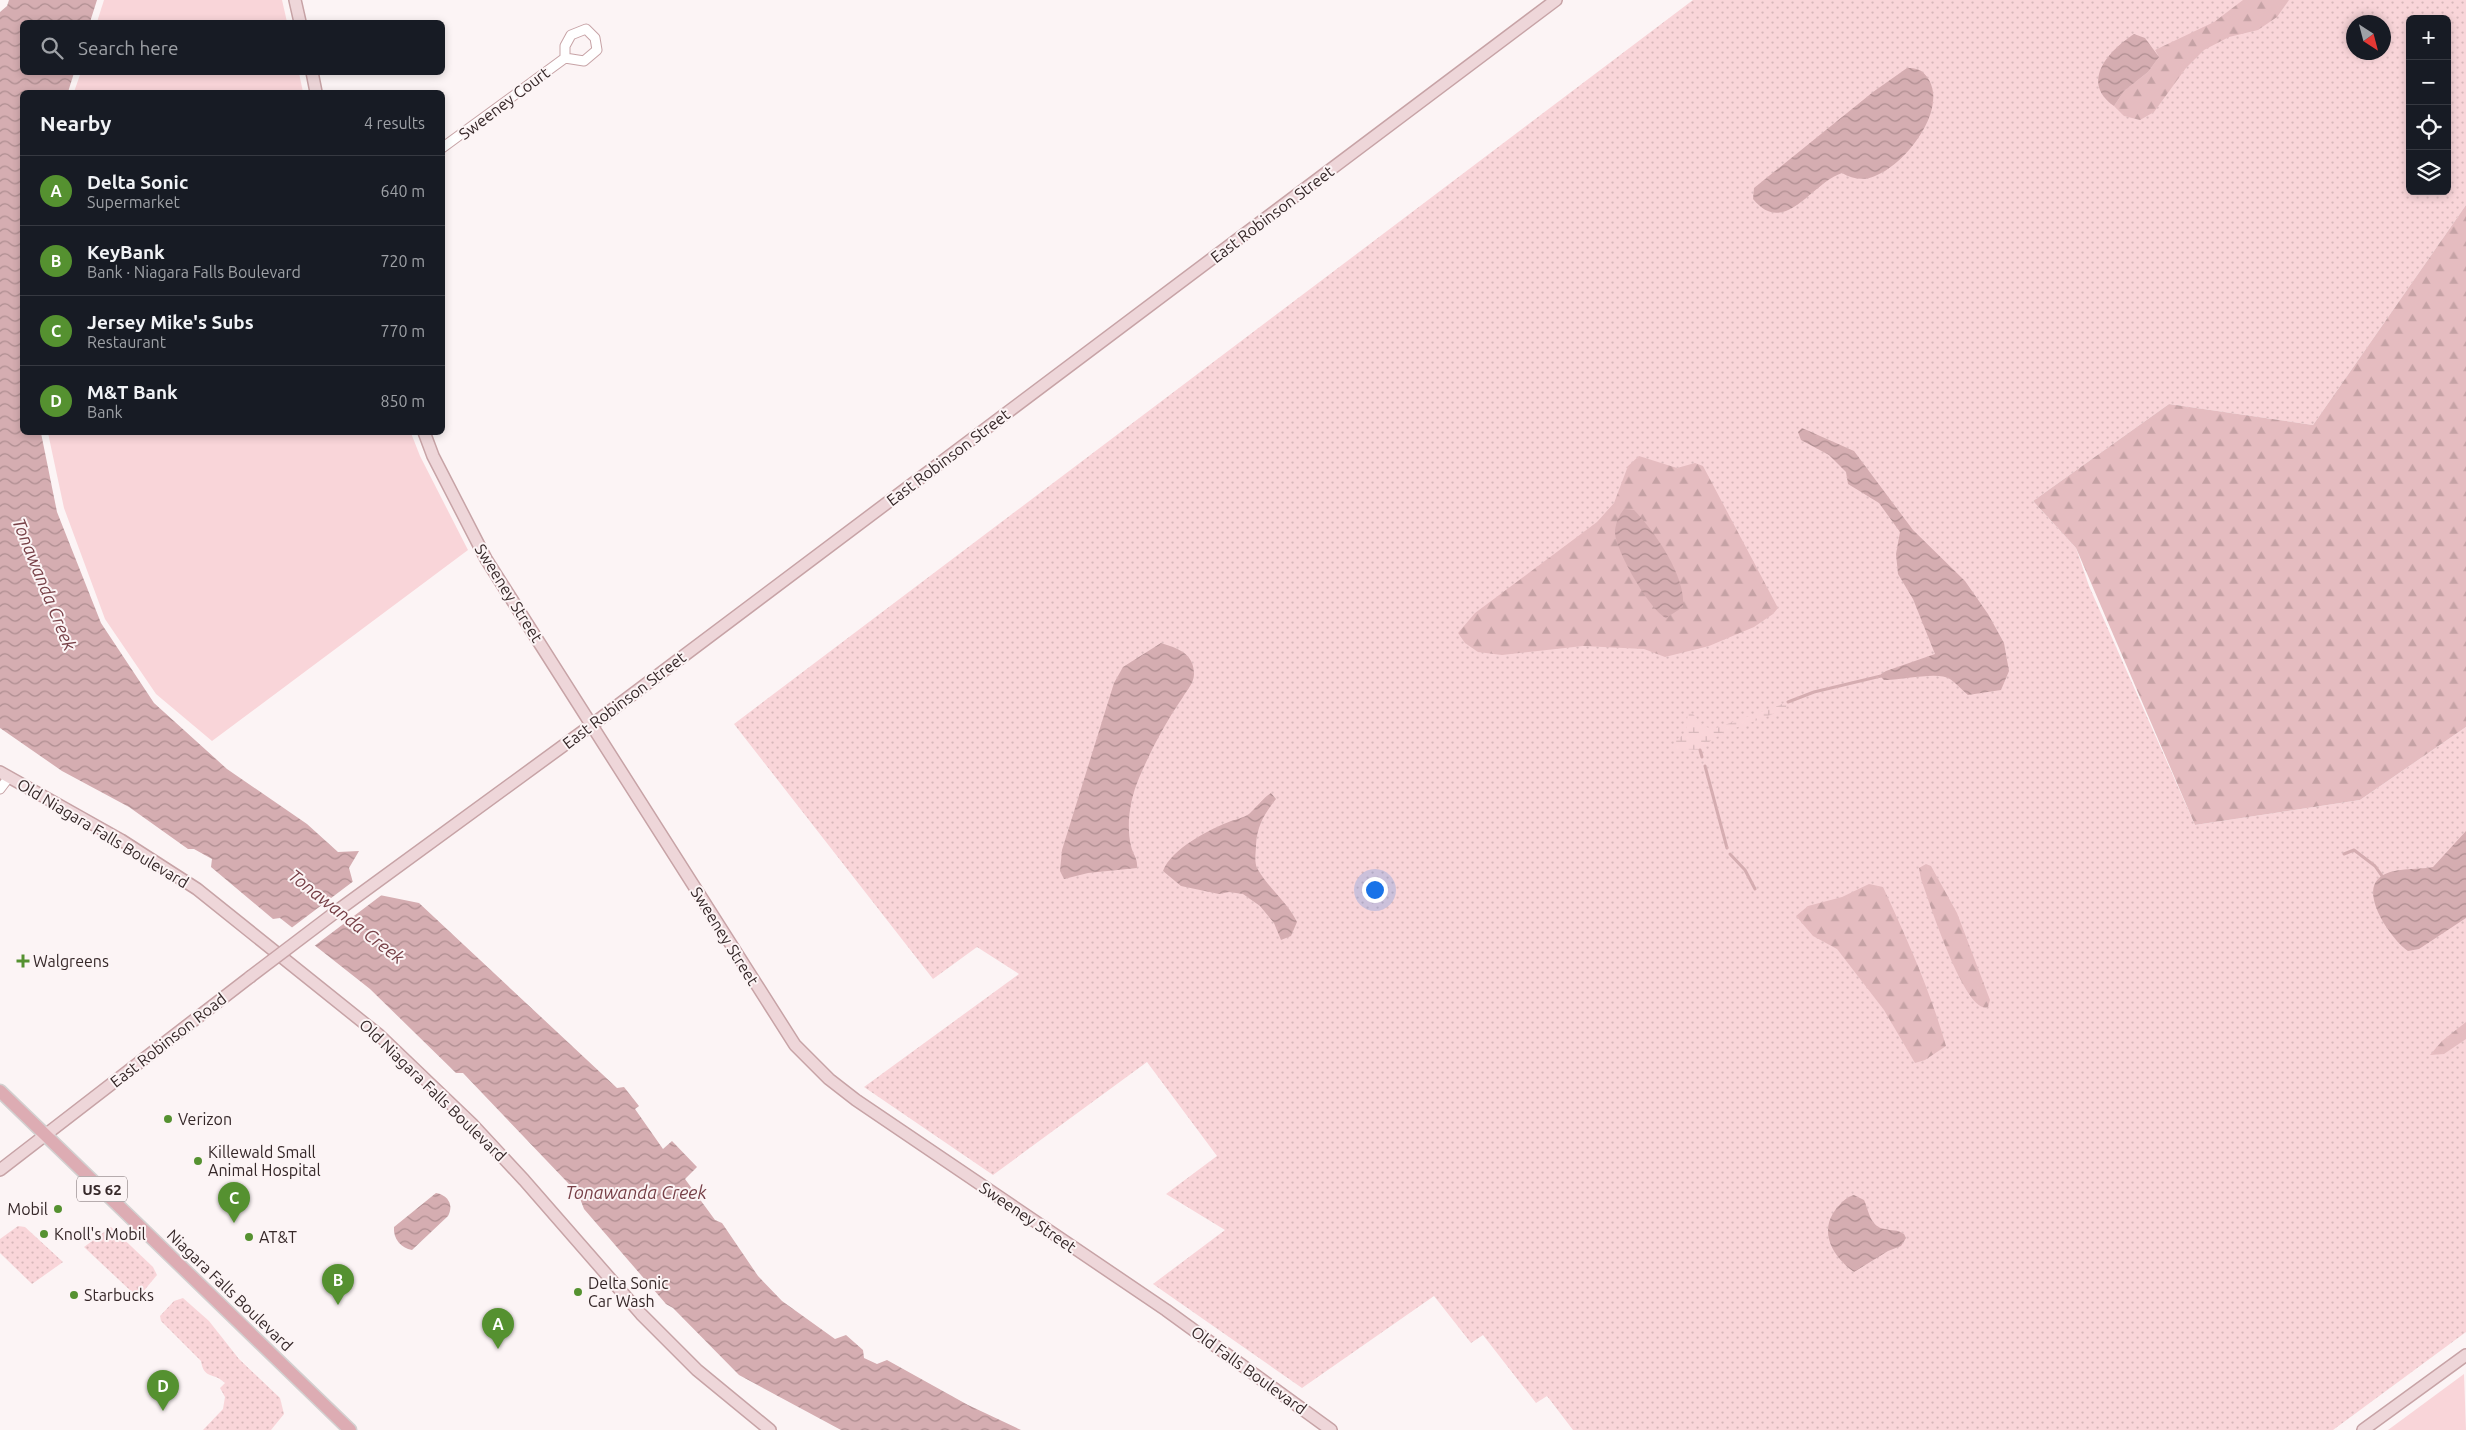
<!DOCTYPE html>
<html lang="en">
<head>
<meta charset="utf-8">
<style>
  :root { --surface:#171b24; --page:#20242c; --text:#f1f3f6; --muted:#9ea1a6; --line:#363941; --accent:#559130 }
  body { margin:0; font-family:Ubuntu,sans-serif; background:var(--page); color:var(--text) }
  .controls { position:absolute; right:15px; top:15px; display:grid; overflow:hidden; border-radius:8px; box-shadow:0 2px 8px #0003 }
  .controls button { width:45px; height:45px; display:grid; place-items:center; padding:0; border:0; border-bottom:1px solid var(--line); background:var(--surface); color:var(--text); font:25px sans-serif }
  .compass { position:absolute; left:2346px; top:15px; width:45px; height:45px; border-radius:50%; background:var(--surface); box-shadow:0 2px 8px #0003; rotate:144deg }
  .you { position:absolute; left:1374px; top:889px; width:18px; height:18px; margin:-12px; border:4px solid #fff; border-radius:50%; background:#1a73e8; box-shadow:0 0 0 8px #1a73e833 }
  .badge { display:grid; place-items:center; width:32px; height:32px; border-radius:50%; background:var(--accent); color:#fff; font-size:16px; font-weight:700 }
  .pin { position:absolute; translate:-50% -41px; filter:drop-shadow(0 1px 2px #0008) }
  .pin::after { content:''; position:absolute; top:26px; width:18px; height:15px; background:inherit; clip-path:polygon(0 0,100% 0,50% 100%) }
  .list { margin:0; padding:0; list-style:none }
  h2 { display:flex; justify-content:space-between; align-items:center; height:65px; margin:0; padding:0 20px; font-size:21px }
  h2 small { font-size:16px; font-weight:400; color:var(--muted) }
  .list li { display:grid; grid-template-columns:32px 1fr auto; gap:15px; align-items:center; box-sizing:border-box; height:70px; padding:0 20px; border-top:1px solid var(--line) }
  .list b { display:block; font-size:19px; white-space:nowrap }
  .list p { margin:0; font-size:16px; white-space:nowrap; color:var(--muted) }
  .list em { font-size:16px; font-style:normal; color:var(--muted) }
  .icon { flex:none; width:28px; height:28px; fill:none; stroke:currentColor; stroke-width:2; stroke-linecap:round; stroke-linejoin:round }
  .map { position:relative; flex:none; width:2466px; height:1430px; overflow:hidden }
  .search { position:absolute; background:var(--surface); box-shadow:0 2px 8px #0003; left:20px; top:20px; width:425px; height:55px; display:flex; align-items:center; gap:12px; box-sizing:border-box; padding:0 18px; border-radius:8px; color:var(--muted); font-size:19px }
  .panel { position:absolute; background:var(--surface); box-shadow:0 2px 8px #0003; left:20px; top:90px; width:425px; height:345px; border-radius:8px }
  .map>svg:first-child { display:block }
  .grass { fill:url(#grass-dots); fill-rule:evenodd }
  .forest { fill:url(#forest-firs) }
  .wetland { fill:url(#wetland-marsh) }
  .park { fill:#f9d5d9 }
  .water { fill:url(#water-waves) }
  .pier { fill:#fcf4f5 }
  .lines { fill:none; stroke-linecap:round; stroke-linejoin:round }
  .stream { stroke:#d5adb1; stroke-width:3 }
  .street-casing { stroke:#c7a3a6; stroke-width:11 }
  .secondary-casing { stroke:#c7a3a6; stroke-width:14 }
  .primary-casing { stroke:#d3d0d0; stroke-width:15 }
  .street { stroke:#fff; stroke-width:9 }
  .secondary { stroke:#eed6d9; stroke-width:11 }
  .primary { stroke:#ddacb3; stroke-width:12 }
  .secondary-bridge-casing { stroke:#c7a3a6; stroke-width:14; stroke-linecap:butt }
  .secondary-bridge { stroke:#eed6d9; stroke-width:11 }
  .poi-dot { fill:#559130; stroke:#fcf4f5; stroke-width:2 }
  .labels { text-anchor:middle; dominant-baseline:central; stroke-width:4; stroke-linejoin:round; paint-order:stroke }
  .shield { fill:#fcf4f5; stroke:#716566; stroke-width:1 }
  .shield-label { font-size:15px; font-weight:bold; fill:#362829 }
  .street-label { font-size:16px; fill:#362829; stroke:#fcf4f5 }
  .poi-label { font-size:16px; fill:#362829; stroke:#fcf4f5; text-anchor:start }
  .water-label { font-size:18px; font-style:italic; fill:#774047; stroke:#fcf4f5 }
</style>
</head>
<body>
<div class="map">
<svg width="2466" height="1430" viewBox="0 0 2466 1430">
  <defs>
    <pattern id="grass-dots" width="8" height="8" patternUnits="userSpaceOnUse" patternTransform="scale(1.25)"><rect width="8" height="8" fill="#f9d5d9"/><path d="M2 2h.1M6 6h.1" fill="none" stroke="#d6b7ba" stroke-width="1.8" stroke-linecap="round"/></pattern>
    <pattern id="forest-firs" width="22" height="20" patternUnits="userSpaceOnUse" patternTransform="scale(1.25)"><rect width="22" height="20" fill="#e5bcc0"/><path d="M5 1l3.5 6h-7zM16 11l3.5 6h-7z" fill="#c5a2a5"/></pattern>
    <pattern id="wetland-marsh" width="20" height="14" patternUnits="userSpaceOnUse" patternTransform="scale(1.25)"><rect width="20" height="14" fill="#f9d5d9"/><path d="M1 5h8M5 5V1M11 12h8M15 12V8" fill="none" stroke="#d6b7ba"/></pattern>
    <pattern id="water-waves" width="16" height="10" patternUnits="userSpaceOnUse" patternTransform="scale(1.25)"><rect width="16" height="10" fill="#d5adb1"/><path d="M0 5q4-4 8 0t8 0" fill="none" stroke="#ae8d90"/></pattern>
  </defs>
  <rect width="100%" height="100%" fill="#fcf4f5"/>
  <g class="grass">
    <path d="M1693 0H2466V205L2313 425 2169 404 2033 501 2076 548 2089 586 2195 825 2360 800 2466 727V1332L2333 1430H1573L1547 1396 1536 1403 1483 1335 1471 1343 1434 1296 1302 1388 1153 1284 1225 1230 1166 1194 1217 1156 1147 1062 993 1175 864 1087 1019 974 977 947 933 979 734 724ZM2410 19H2447V191H2410ZM2354 22H2384V52H2354Z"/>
    <polygon points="18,1226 25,1227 63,1262 32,1284 0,1253 0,1239"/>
    <polygon points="111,1227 153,1267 157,1275 142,1293 134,1294 84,1247"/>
    <path d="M183 1298 209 1321 239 1359 280 1398 284 1414 271 1430H203L223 1409 225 1397 220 1388 225 1383C214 1372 204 1380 201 1361L161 1321 160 1316 174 1301Z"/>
  </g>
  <g class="forest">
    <polygon points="2243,0 2289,0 2277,17 2258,30 2229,37 2204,50 2186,68 2154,112 2140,120 2124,116 2114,106 2124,91 2148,72 2159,57 2155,50 2214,22"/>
    <polygon points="2466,205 2466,727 2360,800 2195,825 2076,548 2033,501 2169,404 2313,425"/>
    <polygon points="1639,456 1677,468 1695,463 1703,466 1778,608 1773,614 1754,627 1709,646 1665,657 1644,649 1583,646 1502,655 1478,652 1465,643 1458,633 1475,613 1597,522 1614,503 1628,466"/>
    <path d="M1926 864 1931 866 1957 913 1990 1000 1988 1007C1965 1016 1928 898 1921 879L1919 868Z"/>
    <path d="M1869 884 1883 887C1907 939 1930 990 1946 1046L1925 1060 1915 1063 1884 1010 1837 949 1813 936 1796 916 1808 906 1842 897Z"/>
    <polygon points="2466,1022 2466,1039 2444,1054 2430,1055 2442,1041"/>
  </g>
  <path class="wetland" d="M1788 702 1789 705C1761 724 1725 724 1700 750L1676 749 1674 742 1686 732 1688 711C1702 718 1696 729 1716 728Z"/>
  <g class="park">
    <polygon points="104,0 282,0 287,22 97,22"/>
    <polygon points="81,72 299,73 303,92 74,92"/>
    <polygon points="48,433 411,433 420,456 468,550 212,741 156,694 105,619 64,508"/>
    <polygon points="2464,1374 2466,1430 2388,1430"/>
  </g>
  <g class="water">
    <polygon points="9,0 97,0 90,22 22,22 22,72 74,73 68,92 22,92 22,432 41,433 57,512 101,623 154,703 227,769 307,824 338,852 359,851 349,868 355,890 419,903 617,1088 624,1087 639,1106 635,1109 663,1149 672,1141 697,1167 685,1179 715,1220 722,1223 758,1276 782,1301 835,1339 846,1335 863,1350 864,1358 877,1364 887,1360 968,1405 1021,1430 841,1430 739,1375 673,1308 666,1304 584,1209 579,1196 568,1183 463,1073 456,1073 370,989 280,918 273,919 211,867 212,859 194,849 188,849 129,807 62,771 0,728 0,12 7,6"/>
    <path d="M2134 34 2145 38 2159 57 2148 72 2124 91 2114 106C2079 81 2110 50 2134 34Z"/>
    <path d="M1907 68C1918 68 1923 70 1929 80 1947 111 1905 165 1875 176 1864 181 1852 179 1842 173 1811 183 1785 238 1753 199L1754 188 1873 92Z"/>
    <path d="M1802 428 1854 451 1913 530 1965 581 1988 614 2004 643 2009 671 2001 690 1968 695C1962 690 1956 683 1950 679 1937 671 1900 681 1884 680L1881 677V674L1886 671 1935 654 1913 599 1898 574 1896 554 1900 532 1879 503 1848 484 1846 472 1829 455 1801 440 1798 432Z"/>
    <path d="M1624 509 1634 510C1655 532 1686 576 1683 607L1666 618C1650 611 1613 547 1615 530 1616 522 1619 515 1624 509Z"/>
    <path d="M1161 643C1177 648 1194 653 1194 674 1194 683 1187 690 1183 697 1165 723 1151 750 1139 778 1130 799 1126 825 1131 846 1133 855 1138 858 1137 868L1088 873 1064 879 1060 871 1062 850 1114 683 1123 667Z"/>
    <path d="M1271 793 1276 799C1264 814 1257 826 1256 845 1256 852 1254 861 1257 868 1268 888 1287 901 1297 922L1291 936 1281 940 1274 923 1260 906 1243 894 1229 892 1219 894 1181 886 1163 871C1171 849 1210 829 1231 821 1237 819 1243 818 1249 814 1257 807 1262 799 1271 793Z"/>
    <path d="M2466 831V918L2419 949 2408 951C2392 940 2360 895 2379 878 2391 867 2417 870 2433 867Z"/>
    <path d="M436 1193C448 1195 454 1205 448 1216L412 1250C401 1248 393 1239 394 1227Z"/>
    <path d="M1854 1195 1864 1200C1869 1211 1870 1227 1885 1229 1892 1231 1897 1229 1904 1234L1906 1238 1901 1246 1888 1251 1854 1272C1833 1257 1818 1232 1836 1209 1842 1202 1846 1197 1854 1195Z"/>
  </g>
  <polygon class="pier" points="355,880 357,888 383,894 313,947 290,929"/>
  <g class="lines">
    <g class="stream">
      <polyline points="1788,702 1814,692 1881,676"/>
      <polyline points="1700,750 1702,757"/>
      <polyline points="1705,766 1727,848"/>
      <polyline points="1730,854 1745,870 1755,889"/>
      <polyline points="2344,854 2354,850 2375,866 2382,876"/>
    </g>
    <defs>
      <g id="street">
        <polyline points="442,148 565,58 584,61 597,50 595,38 586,29 571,35 565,46 565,58"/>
        <polyline points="0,789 9,777"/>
      </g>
      <g id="secondary">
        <polyline points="295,0 300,22"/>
        <polyline points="312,72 316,92"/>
        <polyline points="424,432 433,456 486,559 795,1045 829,1079 856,1100 1166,1310 1331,1430"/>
        <polyline points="0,772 121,840 197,889 379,1035 472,1124 524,1180 641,1314 697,1370 770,1430"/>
        <polyline points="337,911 593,724 1556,0"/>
        <polyline points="0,1170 250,977"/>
        <polyline points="2363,1430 2466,1355"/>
      </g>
      <polyline id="primary" points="0,1091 350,1430"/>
    </defs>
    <use href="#street" class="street-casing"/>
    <use href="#secondary" class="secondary-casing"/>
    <use href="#primary" class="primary-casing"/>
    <use href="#street" class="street"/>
    <use href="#secondary" class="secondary"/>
    <use href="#primary" class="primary"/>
    <defs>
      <polyline id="secondary-bridge" points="250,977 337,911"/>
    </defs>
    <use href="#secondary-bridge" class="secondary-bridge-casing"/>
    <use href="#secondary-bridge" class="secondary-bridge"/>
  </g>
  <g class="poi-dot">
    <path d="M20.5 953.5h5v5h5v5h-5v5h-5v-5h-5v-5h5z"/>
    <circle cx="168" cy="1119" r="5"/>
    <circle cx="198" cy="1161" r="5"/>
    <circle cx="58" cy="1209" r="5"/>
    <circle cx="44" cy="1234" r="5"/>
    <circle cx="249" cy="1237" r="5"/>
    <circle cx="578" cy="1292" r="5"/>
    <circle cx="74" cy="1295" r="5"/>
  </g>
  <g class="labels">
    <rect class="shield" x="77" y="1176.5" width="50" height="25" rx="4"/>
    <g class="shield-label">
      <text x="102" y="1189">US 62</text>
    </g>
    <g class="street-label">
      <text transform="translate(504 103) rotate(-37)">Sweeney Court</text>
      <text transform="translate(1272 214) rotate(-37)">East Robinson Street</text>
      <text transform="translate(948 457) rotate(-37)">East Robinson Street</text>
      <text transform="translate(509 593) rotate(58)">Sweeney Street</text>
      <text transform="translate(624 700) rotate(-37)">East Robinson Street</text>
      <text transform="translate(103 833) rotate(31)">Old Niagara Falls Boulevard</text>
      <text transform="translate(725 936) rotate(58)">Sweeney Street</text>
      <text transform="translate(168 1040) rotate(-38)">East Robinson Road</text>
      <text transform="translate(433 1090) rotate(44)">Old Niagara Falls Boulevard</text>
      <text transform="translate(1028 1217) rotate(34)">Sweeney Street</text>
      <text transform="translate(230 1290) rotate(44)">Niagara Falls Boulevard</text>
      <text transform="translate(1249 1370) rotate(36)">Old Falls Boulevard</text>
    </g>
    <g class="poi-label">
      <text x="33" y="961">Walgreens</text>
      <text x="178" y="1119">Verizon</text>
      <text x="208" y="1152">Killewald Small<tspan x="208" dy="18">Animal Hospital</tspan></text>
      <text x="48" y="1209" text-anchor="end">Mobil</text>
      <text x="54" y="1234">Knoll's Mobil</text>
      <text x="259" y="1237">AT&amp;T</text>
      <text x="588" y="1283">Delta Sonic<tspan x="588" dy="18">Car Wash</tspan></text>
      <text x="84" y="1295">Starbucks</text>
    </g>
    <g class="water-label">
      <text transform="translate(45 584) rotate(68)">Tonawanda Creek</text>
      <text transform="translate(347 916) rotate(38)">Tonawanda Creek</text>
      <text x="636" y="1192">Tonawanda Creek</text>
    </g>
  </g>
</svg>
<div class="controls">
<button>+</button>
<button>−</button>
<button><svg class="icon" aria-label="locate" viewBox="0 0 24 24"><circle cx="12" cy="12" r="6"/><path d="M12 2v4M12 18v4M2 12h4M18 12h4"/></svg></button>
<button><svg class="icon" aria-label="layers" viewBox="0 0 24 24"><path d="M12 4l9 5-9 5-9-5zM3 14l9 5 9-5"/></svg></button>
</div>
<svg class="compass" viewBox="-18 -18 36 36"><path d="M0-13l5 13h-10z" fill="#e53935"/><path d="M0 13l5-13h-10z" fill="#9ea1a6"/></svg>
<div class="you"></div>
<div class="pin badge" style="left:498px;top:1349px">A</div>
<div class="pin badge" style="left:338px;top:1305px">B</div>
<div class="pin badge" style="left:234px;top:1223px">C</div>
<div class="pin badge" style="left:163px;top:1411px">D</div>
<div class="search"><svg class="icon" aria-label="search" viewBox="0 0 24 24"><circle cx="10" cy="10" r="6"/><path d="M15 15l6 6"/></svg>Search here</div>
<section class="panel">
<h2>Nearby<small>4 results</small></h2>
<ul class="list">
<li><span class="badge">A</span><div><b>Delta Sonic</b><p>Supermarket</p></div><em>640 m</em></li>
<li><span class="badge">B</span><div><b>KeyBank</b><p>Bank · Niagara Falls Boulevard</p></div><em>720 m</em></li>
<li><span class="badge">C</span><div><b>Jersey Mike's Subs</b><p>Restaurant</p></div><em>770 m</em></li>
<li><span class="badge">D</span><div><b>M&amp;T Bank</b><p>Bank</p></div><em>850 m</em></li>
</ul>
</section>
</div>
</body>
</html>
